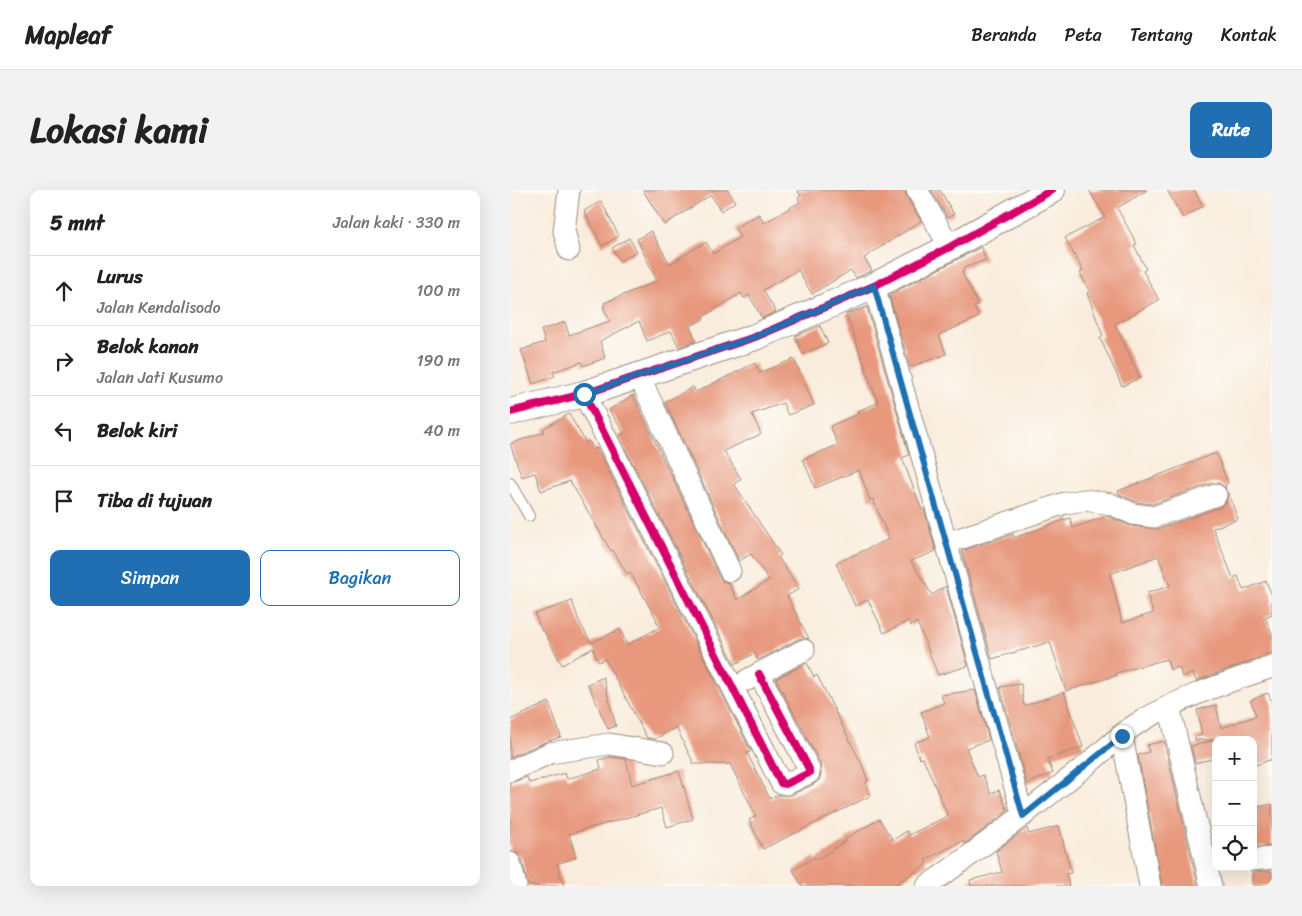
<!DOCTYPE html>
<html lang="id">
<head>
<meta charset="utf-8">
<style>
  :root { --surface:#fff; --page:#f2f2f2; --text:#222; --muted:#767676; --line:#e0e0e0; --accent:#1f6fb2 }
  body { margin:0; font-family:Sriracha,sans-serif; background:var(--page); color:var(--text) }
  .controls { position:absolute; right:15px; bottom:15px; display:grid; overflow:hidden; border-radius:10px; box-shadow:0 5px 20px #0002 }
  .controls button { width:45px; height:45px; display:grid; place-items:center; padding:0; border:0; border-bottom:1px solid var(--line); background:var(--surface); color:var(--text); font:25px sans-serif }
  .stop { position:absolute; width:15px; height:15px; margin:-11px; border:4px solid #1f6fb2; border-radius:50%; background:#fff }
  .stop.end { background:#1f6fb2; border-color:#fff; box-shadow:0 1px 5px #0008 }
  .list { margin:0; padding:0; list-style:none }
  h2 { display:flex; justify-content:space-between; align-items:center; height:65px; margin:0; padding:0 20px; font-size:21px }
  h2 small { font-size:16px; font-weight:400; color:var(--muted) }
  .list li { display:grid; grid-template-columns:32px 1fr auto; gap:15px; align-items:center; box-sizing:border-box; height:70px; padding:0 20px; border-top:1px solid var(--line) }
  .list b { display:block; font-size:19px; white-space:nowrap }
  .list p { margin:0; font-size:16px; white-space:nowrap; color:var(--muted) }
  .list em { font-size:16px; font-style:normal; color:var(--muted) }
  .actions { display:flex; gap:10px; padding:15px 20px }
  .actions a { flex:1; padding:11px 0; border:1px solid var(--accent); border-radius:10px; text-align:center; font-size:18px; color:var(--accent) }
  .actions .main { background:var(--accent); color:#fff }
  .icon { flex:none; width:28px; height:28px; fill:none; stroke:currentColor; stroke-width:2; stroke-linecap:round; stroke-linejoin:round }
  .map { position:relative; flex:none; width:762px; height:696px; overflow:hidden; border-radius:10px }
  header { display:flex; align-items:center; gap:30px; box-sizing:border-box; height:70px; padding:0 25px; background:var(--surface); border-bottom:1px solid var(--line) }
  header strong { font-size:24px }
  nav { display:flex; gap:28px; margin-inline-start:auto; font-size:18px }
  .intro { display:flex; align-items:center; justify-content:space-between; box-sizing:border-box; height:120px; padding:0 30px }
  h1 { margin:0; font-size:35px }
  .button { padding:12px 22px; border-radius:10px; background:var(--accent); color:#fff; font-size:18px; font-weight:700 }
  main { display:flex; gap:30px; padding:0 30px }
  aside { flex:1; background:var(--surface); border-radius:10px; box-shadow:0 5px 20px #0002 }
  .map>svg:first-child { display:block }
  .building { fill:#e7987d; fill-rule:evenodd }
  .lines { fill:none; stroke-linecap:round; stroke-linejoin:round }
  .service-casing { stroke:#9a8b7d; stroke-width:12 }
  .minor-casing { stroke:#9a8b7d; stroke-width:23 }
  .tertiary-casing { stroke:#9a8b7d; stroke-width:28 }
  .service { stroke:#fff; stroke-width:10 }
  .minor { stroke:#fff; stroke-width:21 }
  .tertiary { stroke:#fff; stroke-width:26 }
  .cycleway-casing { stroke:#fdfcf7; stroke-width:11 }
  .cycleway { stroke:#d6006c; stroke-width:8 }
  .route { stroke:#1f6fb2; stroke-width:6 }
</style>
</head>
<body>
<header>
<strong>Mapleaf</strong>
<nav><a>Beranda</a><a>Peta</a><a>Tentang</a><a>Kontak</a></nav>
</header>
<div class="intro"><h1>Lokasi kami</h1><a class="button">Rute</a></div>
<main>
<aside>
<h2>5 mnt<small>Jalan kaki · 330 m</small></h2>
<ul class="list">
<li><svg class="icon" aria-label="ahead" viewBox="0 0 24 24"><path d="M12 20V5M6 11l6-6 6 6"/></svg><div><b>Lurus</b><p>Jalan Kendalisodo</p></div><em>100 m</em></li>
<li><svg class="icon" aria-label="right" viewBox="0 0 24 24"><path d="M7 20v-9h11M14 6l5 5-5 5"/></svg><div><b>Belok kanan</b><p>Jalan Jati Kusumo</p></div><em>190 m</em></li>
<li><svg class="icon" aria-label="left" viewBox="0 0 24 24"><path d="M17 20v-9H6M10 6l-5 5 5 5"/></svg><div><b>Belok kiri</b></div><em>40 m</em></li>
<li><svg class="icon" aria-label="arrive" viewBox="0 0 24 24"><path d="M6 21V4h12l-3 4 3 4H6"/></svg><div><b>Tiba di tujuan</b></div></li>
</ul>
<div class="actions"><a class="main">Simpan</a><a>Bagikan</a></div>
</aside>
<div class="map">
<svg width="762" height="696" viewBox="0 0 762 696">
  <rect width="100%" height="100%" fill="#fdfcf7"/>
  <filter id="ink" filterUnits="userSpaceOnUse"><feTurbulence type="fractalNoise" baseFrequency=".02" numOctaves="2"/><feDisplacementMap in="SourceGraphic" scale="10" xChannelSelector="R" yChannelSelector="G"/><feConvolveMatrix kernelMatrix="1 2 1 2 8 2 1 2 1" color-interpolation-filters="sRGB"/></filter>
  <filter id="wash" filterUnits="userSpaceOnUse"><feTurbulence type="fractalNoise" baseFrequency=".0096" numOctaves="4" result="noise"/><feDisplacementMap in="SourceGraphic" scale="20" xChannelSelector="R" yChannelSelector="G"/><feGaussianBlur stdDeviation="1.12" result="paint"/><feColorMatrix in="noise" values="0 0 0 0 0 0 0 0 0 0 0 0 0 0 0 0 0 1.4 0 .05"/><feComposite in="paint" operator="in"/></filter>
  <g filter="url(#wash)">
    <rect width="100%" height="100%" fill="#f9ecdc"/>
    <g id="blocks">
      <g class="building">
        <polygon points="133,0 218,0 225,12 211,21 201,5 154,35"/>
        <polygon points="287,0 395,0 396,6 411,31 354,68 362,80 346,88 341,80 302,104 288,80 253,100 266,122 252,128 239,105 234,108 231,103 193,127 194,129 180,136 186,151 169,157 161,141 137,151 129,131 90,151 95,168 73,176 72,172 43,182 45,186 23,194 11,160 35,152 31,140 55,132 59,145 100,131 93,117 95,116 94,113 147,91 127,49 141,41 160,74 196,52 203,64 230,47 225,38 249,24 254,33 290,12 288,8 291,6"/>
        <polygon points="421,0 430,0 444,24 438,28"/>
        <polygon points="579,0 637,0 607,18 627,54 624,55 636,79 633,81 649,110 605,134 630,188 612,196 590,148 593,146 577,103 580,102 570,83 573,81 555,48 595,27"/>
        <polygon points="657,0 684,0 693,16 673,28"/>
        <polygon points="91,11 109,46 92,56 74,21"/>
        <polygon points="119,48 127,61 110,71 102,58"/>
        <polygon points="471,57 476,70 453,78 454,81 452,82 468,115 464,117 469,127 429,145 436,164 400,177 379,105"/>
        <polygon points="357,117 399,265 392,268 412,320 414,319 426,361 401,371 422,405 436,396 458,476 428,485 407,432 401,436 398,431 374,443 358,410 345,416 326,373 379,349 363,309 360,310 349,280 305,298 293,269 328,255 320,236 348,224 347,221 368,213 336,124"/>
        <polygon points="310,136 318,153 293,164 285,146"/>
        <polygon points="284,169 304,215 278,225 273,213 242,224 251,244 214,261 231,289 224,294 271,365 268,367 289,399 277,406 299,449 294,448 288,449 248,470 245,463 225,474 109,246 114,243 99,220 123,205 209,386 212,391 219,393 227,410 259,390 241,364 229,371 155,212 183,197 186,202 245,173 249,183"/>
        <polygon points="59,224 76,253 79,251 84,260 87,258 241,561 237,563 260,609 268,605 281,605 304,594 309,590 311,584 310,573 266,489 297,473 304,487 307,485 352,575 358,591 355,593 360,606 253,659 239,630 246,626 220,574 184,574 166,537 145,549 137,548 95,469 88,472 83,458 52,475 34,441 32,442 25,424 62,411 69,431 81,453 110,439 117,455 150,437 146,431 147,430 120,382 117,384 103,360 101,361 60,291 31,301 25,283 12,287 0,254 34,242 33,239"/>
        <polygon points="706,263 718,293 715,295 716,299 709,293 702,293 643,314 627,312 609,304 608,301"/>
        <path d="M718 303 728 329 703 338 723 388 728 386 733 400 756 391 762 405V424L755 427 762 444V463L686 491 683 483 672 487 669 477 660 480 657 469 606 483 607 485 556 501 540 452 482 469 452 361 503 344 504 348 560 328 563 338 597 326 621 336 648 339 711 317 716 313ZM648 366 660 396 637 403 643 423 612 433 600 384Z"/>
        <polygon points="93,487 106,536 98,539 78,494"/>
        <polygon points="511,494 514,516 554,502 573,557 537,569 543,583 517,594 490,497"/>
        <polygon points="465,500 479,550 456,558 468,587 473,585 481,604 489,600 498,621 455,654 453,651 415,670 417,674 383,696 292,696 283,680 305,667 306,670 336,651 335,649 369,629 383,650 397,641 399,645 438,626 413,568 410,569 404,553 420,547 411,522 434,513 431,505"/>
        <polygon points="758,503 762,513 762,569 743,576 743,550 685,550 685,547 692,545 687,520 706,515 711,538 746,526 741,510"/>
        <polygon points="39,512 51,547 35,552 0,567 0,530"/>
        <polygon points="706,550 706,568 685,573 681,556"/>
        <polygon points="654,551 688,696 652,696 628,565 639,562 637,555"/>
        <polygon points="100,567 116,569 122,595 169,581 183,629 157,637 151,618 59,644 66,667 47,674 54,696 18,696 12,669 9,664 0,661 0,593 17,587 19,593 55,583 57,589 91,579 89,570"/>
        <polygon points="762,614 762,656 743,657 743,618"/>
        <polygon points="549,636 561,683 556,684 559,696 461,696 460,690 492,682 486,661 517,638 519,644"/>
        <polygon points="762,681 762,696 743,696 743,682"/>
      </g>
    </g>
  </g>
  <g filter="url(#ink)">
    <use href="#blocks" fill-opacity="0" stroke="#9a8b7d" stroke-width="1"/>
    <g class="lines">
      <defs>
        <polyline id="service" points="0,293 19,326"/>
        <g id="minor">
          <polyline points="59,0 54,41 59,60"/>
          <polyline points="407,0 440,57"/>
          <polyline points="364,96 513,626"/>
          <polyline points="129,186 220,381"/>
          <polyline points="74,204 271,593 276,594 299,583 299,579 249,484"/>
          <polyline points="437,353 555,313 575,310 601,314 623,324 644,327 706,305"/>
          <polyline points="237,490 294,460"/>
          <polyline points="659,516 701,696"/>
          <polyline points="612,546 640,696"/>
          <polyline points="0,581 40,563 99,554 153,563"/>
          <polyline points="743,670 762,668"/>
          <polyline points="0,673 6,696"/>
          <path d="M417 696C469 660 519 621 569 581 588 567 605 548 625 535 668 508 715 493 762 477"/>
        </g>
        <polyline id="tertiary" points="0,222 74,204 245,147 364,96 440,57 542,0"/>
      </defs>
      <use href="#service" class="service-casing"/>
      <use href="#minor" class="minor-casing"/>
      <use href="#tertiary" class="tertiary-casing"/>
      <use href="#service" class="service"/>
      <use href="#minor" class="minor"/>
      <use href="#tertiary" class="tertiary"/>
      <defs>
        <g id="cycleway">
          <polyline points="74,204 271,593 276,594 299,583 299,579 249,484"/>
          <polyline points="0,222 74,204 245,147 364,96 440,57 542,0"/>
        </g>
      </defs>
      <use href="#cycleway" class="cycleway-casing"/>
      <use href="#cycleway" class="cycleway"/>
    </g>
  </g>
  <g class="lines" filter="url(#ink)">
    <polyline class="route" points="74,204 245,147 364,96 513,626 612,546"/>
  </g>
</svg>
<div class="controls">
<button>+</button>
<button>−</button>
<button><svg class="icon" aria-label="locate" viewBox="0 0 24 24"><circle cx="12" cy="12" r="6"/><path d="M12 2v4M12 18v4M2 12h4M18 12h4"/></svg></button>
</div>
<div class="stop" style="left:74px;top:204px"></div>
<div class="stop end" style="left:612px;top:546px"></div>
</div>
</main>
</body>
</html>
